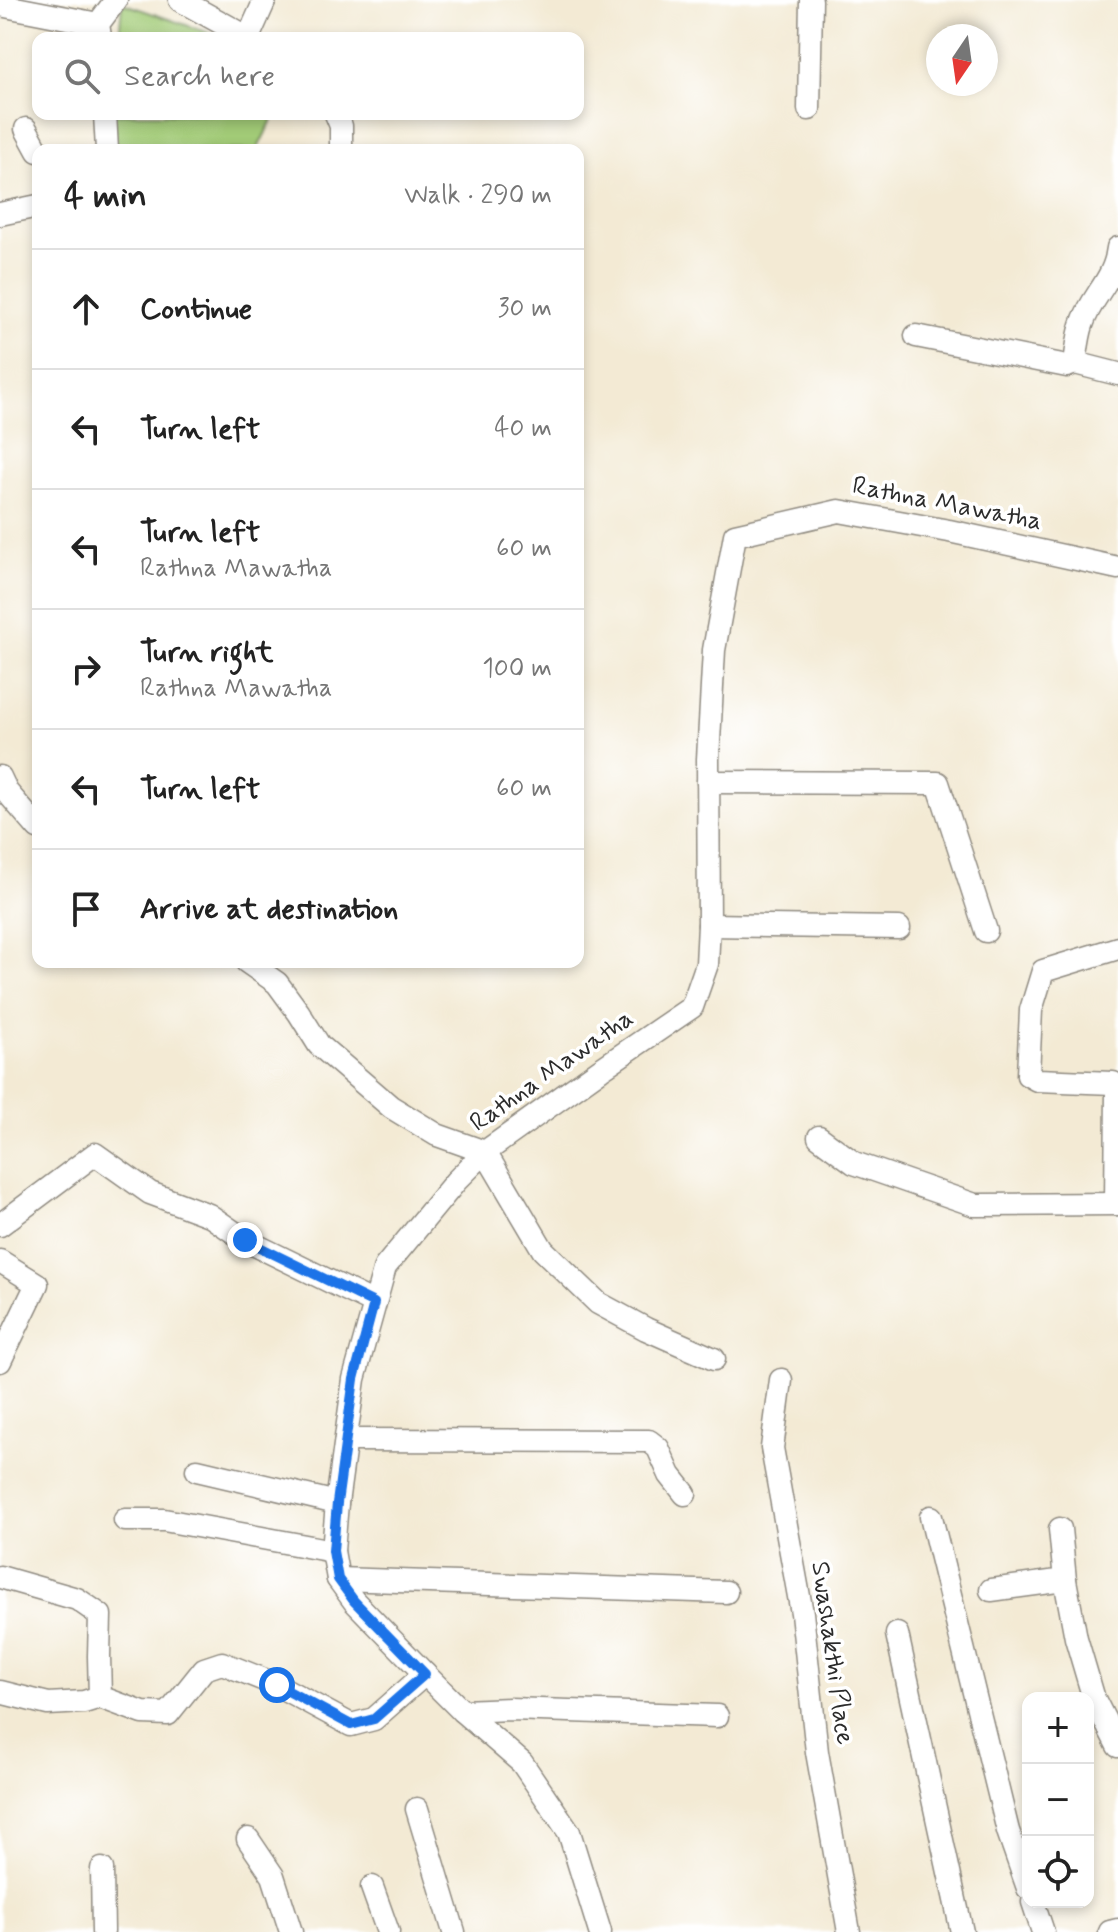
<!DOCTYPE html>
<html lang="en">
<head>
<meta charset="utf-8">
<style>
  :root { --surface:#fff; --page:#f2f2f2; --text:#222; --muted:#767676; --line:#e0e0e0 }
  body { margin:0; font-family:Mynerve,sans-serif; background:var(--page); color:var(--text) }
  .controls { position:absolute; right:24px; bottom:24px; display:grid; overflow:hidden; border-radius:16px; box-shadow:0 4px 12px #0003 }
  .controls button { width:72px; height:72px; display:grid; place-items:center; padding:0; border:0; border-bottom:2px solid var(--line); background:var(--surface); color:var(--text); font:40px sans-serif }
  .compass { position:absolute; left:926px; top:24px; width:72px; height:72px; border-radius:50%; background:var(--surface); box-shadow:0 4px 12px #0003; rotate:193deg }
  .stop { position:absolute; width:24px; height:24px; margin:-18px; border:6px solid #1a73e8; border-radius:50%; background:#fff }
  .stop.end { background:#1a73e8; border-color:#fff; box-shadow:0 2px 8px #0008 }
  .list { margin:0; padding:0; list-style:none }
  h2 { display:flex; justify-content:space-between; align-items:center; height:104px; margin:0; padding:0 32px; font-size:34px }
  h2 small { font-size:26px; font-weight:400; color:var(--muted) }
  .list li { display:grid; grid-template-columns:52px 1fr auto; gap:24px; align-items:center; box-sizing:border-box; height:120px; padding:0 32px; border-top:2px solid var(--line) }
  .list b { display:block; font-size:30px; white-space:nowrap }
  .list p { margin:0; font-size:26px; white-space:nowrap; color:var(--muted) }
  .list em { font-size:26px; font-style:normal; color:var(--muted) }
  .icon { flex:none; width:44px; height:44px; fill:none; stroke:currentColor; stroke-width:2; stroke-linecap:round; stroke-linejoin:round }
  .map { position:relative; flex:none; width:1118px; height:1932px; overflow:hidden }
  .search { position:absolute; background:var(--surface); box-shadow:0 4px 12px #0003; left:32px; top:32px; width:552px; height:88px; display:flex; align-items:center; gap:20px; box-sizing:border-box; padding:0 28px; border-radius:16px; color:var(--muted); font-size:30px }
  .panel { position:absolute; background:var(--surface); box-shadow:0 4px 12px #0003; left:32px; top:144px; width:552px; height:824px; border-radius:16px }
  .map>svg:first-child { display:block }
  .green { fill:#a2cb77; stroke:#667b51; stroke-width:2 }
  .lines { fill:none; stroke-linecap:round; stroke-linejoin:round }
  .minor-casing { stroke:#8f8a80; stroke-width:25 }
  .minor { stroke:#fff; stroke-width:22 }
  .route { stroke:#1a73e8; stroke-width:10 }
  .labels { text-anchor:middle; dominant-baseline:central; stroke-width:7; stroke-linejoin:round; paint-order:stroke }
  .street-label { font-size:26px; fill:#2b2b2b; stroke:#fff }
</style>
</head>
<body>
<div class="map">
<svg width="1118" height="1932" viewBox="0 0 1118 1932">
  <rect width="100%" height="100%" fill="#fff"/>
  <filter id="ink" filterUnits="userSpaceOnUse"><feTurbulence type="fractalNoise" baseFrequency=".0125" numOctaves="2"/><feDisplacementMap in="SourceGraphic" scale="16" xChannelSelector="R" yChannelSelector="G"/><feConvolveMatrix kernelMatrix="1 2 1 2 8 2 1 2 1" color-interpolation-filters="sRGB"/></filter>
  <filter id="wash" filterUnits="userSpaceOnUse"><feTurbulence type="fractalNoise" baseFrequency=".006" numOctaves="4" result="noise"/><feDisplacementMap in="SourceGraphic" scale="32" xChannelSelector="R" yChannelSelector="G"/><feGaussianBlur stdDeviation="1.8" result="paint"/><feColorMatrix in="noise" values="0 0 0 0 0 0 0 0 0 0 0 0 0 0 0 0 0 1.4 0 .05"/><feComposite in="paint" operator="in"/></filter>
  <g filter="url(#wash)">
    <rect width="100%" height="100%" fill="#f3ead4"/>
    <g class="green">
      <polygon points="122,3 224,38 119,38"/>
      <polygon points="111,114 275,114 257,150 114,150"/>
    </g>
  </g>
  <g filter="url(#ink)">
    <g class="lines">
      <defs>
        <g id="minor">
          <polyline points="180,0 247,37"/>
          <polyline points="0,5 98,24"/>
          <polyline points="100,37 98,24 116,0"/>
          <polyline points="248,38 265,0"/>
          <polyline points="809,109 811,0"/>
          <polyline points="105,114 107,150"/>
          <polyline points="336,114 341,126 341,150"/>
          <polyline points="26,129 38,151"/>
          <polyline points="0,214 38,206"/>
          <path d="M1118 248C1115 280 1091 296 1082 325 1078 337 1077 351 1075 363L1118 374"/>
          <polyline points="916,336 1067,366 1075,363"/>
          <polyline points="0,777 7,792 38,828"/>
          <polyline points="708,782 938,783 986,931"/>
          <polyline points="709,925 899,928"/>
          <polyline points="247,962 277,983 299,1013 319,1045 391,1107 437,1135 485,1152 543,1250 598,1303 646,1329 714,1359"/>
          <polyline points="819,1137 854,1163 975,1205 1118,1204"/>
          <polyline points="1116,1204 1117,1090 1113,1083 1037,1080 1028,1075 1031,1010 1043,971 1118,948"/>
          <polyline points="0,1225 95,1154 150,1193 209,1215 245,1240 374,1303"/>
          <polyline points="0,1261 37,1284 0,1361"/>
          <polyline points="781,1380 772,1448 802,1613 817,1752 849,1932"/>
          <polyline points="346,1440 649,1441 658,1448 670,1475 685,1494"/>
          <polyline points="197,1470 337,1503"/>
          <polyline points="931,1517 1008,1831 1028,1888"/>
          <polyline points="125,1520 164,1520 333,1551"/>
          <polyline points="1060,1529 1065,1580 1076,1638 1094,1699 1118,1746"/>
          <polyline points="0,1577 77,1599 100,1615 99,1656 100,1697"/>
          <polyline points="338,1579 726,1592"/>
          <polyline points="991,1590 1065,1580"/>
          <polyline points="897,1634 962,1932"/>
          <polyline points="0,1692 48,1704 84,1702 100,1697 143,1713 168,1714 204,1669 222,1663 277,1685 351,1725 374,1719 425,1674"/>
          <polyline points="462,1711 510,1709 717,1716"/>
          <polyline points="417,1809 454,1932"/>
          <polyline points="248,1839 273,1876 291,1932"/>
          <polyline points="102,1869 103,1932"/>
          <polyline points="372,1887 388,1932"/>
          <polyline points="1033,1902 1043,1932"/>
          <polyline points="600,1932 569,1832 522,1763 462,1711 425,1674 354,1601 338,1579 333,1551 337,1503 354,1379 385,1267 456,1181 485,1152 601,1069 692,1007 707,964 709,925 708,759 714,650 735,535 839,511 949,531 1118,568"/>
          <polyline points="1110,1932 1118,1930"/>
        </g>
      </defs>
      <use href="#minor" class="minor-casing"/>
      <use href="#minor" class="minor"/>
    </g>
  </g>
  <g class="lines" filter="url(#ink)">
    <polyline class="route" points="245,1240 374,1303 354,1379 337,1503 333,1551 338,1579 354,1601 425,1674 374,1719 351,1725 277,1685"/>
  </g>
  <g class="labels">
    <g class="street-label">
      <text transform="translate(947 504) rotate(11)">Rathna Mawatha</text>
      <text transform="translate(552 1071) rotate(-35)">Rathna Mawatha</text>
      <text transform="translate(832 1653) rotate(82)">Swashakthi Place</text>
    </g>
  </g>
</svg>
<div class="controls">
<button>+</button>
<button>−</button>
<button><svg class="icon" aria-label="locate" viewBox="0 0 24 24"><circle cx="12" cy="12" r="6"/><path d="M12 2v4M12 18v4M2 12h4M18 12h4"/></svg></button>
</div>
<svg class="compass" viewBox="-18 -18 36 36"><path d="M0-13l5 13h-10z" fill="#e53935"/><path d="M0 13l5-13h-10z" fill="#767676"/></svg>
<div class="stop" style="left:277px;top:1685px"></div>
<div class="stop end" style="left:245px;top:1240px"></div>
<div class="search"><svg class="icon" aria-label="search" viewBox="0 0 24 24"><circle cx="10" cy="10" r="6"/><path d="M15 15l6 6"/></svg>Search here</div>
<section class="panel">
<h2>4 min<small>Walk · 290 m</small></h2>
<ul class="list">
<li><svg class="icon" aria-label="ahead" viewBox="0 0 24 24"><path d="M12 20V5M6 11l6-6 6 6"/></svg><div><b>Continue</b></div><em>30 m</em></li>
<li><svg class="icon" aria-label="left" viewBox="0 0 24 24"><path d="M17 20v-9H6M10 6l-5 5 5 5"/></svg><div><b>Turn left</b></div><em>40 m</em></li>
<li><svg class="icon" aria-label="left" viewBox="0 0 24 24"><path d="M17 20v-9H6M10 6l-5 5 5 5"/></svg><div><b>Turn left</b><p>Rathna Mawatha</p></div><em>60 m</em></li>
<li><svg class="icon" aria-label="right" viewBox="0 0 24 24"><path d="M7 20v-9h11M14 6l5 5-5 5"/></svg><div><b>Turn right</b><p>Rathna Mawatha</p></div><em>100 m</em></li>
<li><svg class="icon" aria-label="left" viewBox="0 0 24 24"><path d="M17 20v-9H6M10 6l-5 5 5 5"/></svg><div><b>Turn left</b></div><em>60 m</em></li>
<li><svg class="icon" aria-label="arrive" viewBox="0 0 24 24"><path d="M6 21V4h12l-3 4 3 4H6"/></svg><div><b>Arrive at destination</b></div></li>
</ul>
</section>
</div>
</body>
</html>
